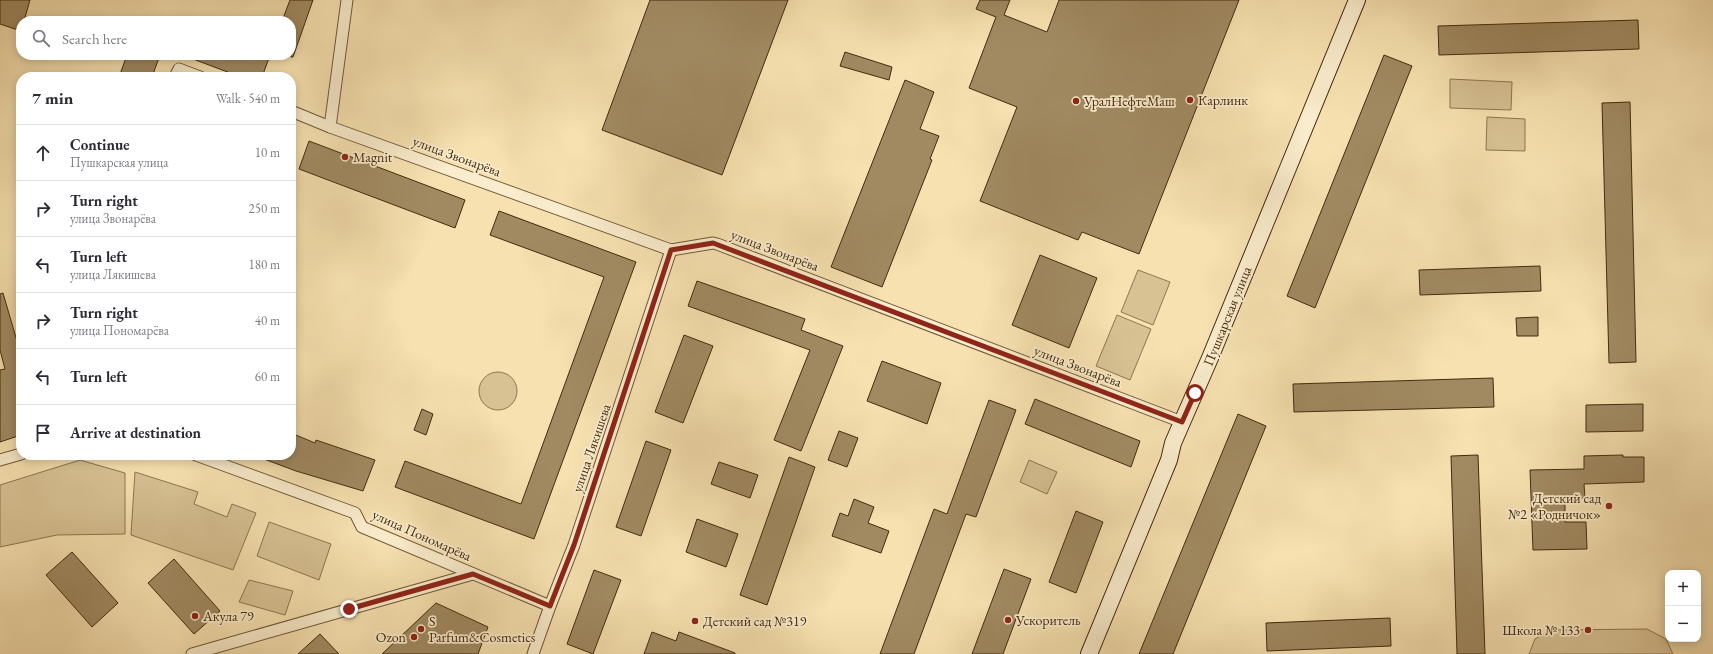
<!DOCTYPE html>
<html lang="en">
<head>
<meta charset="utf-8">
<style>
  :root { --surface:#fff; --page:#f2f2f3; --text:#2b2b33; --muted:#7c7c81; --line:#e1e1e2 }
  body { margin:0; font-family:"EB Garamond",serif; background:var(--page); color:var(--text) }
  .controls { position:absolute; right:12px; bottom:12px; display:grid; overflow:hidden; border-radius:8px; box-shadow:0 2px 10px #0003 }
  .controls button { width:36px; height:36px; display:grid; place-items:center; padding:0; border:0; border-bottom:1px solid var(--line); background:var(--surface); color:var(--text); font:20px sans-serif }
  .stop { position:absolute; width:12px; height:12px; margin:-9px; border:3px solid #8f2418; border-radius:50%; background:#fff }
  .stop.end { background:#8f2418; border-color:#fff; box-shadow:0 1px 4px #0008 }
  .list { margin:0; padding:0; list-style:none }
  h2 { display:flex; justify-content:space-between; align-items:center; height:52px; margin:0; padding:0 16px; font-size:17px }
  h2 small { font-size:13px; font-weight:400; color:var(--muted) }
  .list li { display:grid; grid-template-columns:26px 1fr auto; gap:12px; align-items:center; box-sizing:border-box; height:56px; padding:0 16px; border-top:1px solid var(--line) }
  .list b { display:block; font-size:15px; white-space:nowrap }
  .list p { margin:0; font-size:13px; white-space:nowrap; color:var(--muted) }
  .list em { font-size:13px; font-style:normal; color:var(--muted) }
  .icon { flex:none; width:22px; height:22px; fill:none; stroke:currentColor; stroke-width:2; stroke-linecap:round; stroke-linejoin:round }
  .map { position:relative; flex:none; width:1713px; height:654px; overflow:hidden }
  .search { position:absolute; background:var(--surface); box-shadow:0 2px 10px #0003; left:16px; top:16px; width:280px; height:44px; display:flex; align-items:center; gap:10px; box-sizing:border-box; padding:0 14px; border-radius:16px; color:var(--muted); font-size:15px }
  .panel { position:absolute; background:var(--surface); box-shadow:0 2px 10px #0003; left:16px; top:72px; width:280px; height:388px; border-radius:16px }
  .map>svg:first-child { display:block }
  .green { fill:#d8c294; stroke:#8e7651 }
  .building { fill:#a18a62; stroke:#432b0e }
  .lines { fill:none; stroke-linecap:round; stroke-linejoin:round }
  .minor-casing { stroke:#705836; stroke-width:13 }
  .secondary-casing { stroke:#432b0e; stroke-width:18 }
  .minor { stroke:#faeccc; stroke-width:11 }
  .secondary { stroke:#faeccc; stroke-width:16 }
  .route { stroke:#8f2418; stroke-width:5 }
  .poi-dot { fill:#8f2418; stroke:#faeccc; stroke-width:1.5 }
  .labels { text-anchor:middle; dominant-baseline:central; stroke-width:3.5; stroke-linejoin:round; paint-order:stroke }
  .poi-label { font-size:14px; fill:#432b0e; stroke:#faeccc; text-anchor:start }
  .street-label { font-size:14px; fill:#432b0e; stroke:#faeccc }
</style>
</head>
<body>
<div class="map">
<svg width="1713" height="654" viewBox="0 0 1713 654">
  <rect width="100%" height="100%" fill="#f7e1b0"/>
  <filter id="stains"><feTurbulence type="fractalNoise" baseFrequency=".005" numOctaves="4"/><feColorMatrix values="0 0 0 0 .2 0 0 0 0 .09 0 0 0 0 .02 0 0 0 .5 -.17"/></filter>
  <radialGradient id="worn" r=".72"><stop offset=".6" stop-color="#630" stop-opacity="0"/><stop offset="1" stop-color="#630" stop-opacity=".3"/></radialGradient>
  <g class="green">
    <polygon points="1450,79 1512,82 1511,110 1450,108"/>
    <polygon points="1487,117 1525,119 1525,151 1486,150"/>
    <polygon points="1138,270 1170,282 1153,325 1121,312"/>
    <polygon points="1117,315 1151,329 1130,380 1096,366"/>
    <circle cx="498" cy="391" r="19"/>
    <polygon points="80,460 125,473 125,534 57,535 0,547 0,485"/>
    <polygon points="1029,460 1057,472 1047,494 1020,482"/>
    <polygon points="135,472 198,492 194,504 227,517 232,504 256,513 233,570 131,535"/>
    <polygon points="269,522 331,544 319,580 257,556"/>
    <polygon points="249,580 293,591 285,615 239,602"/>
    <polygon points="1647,629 1666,639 1673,654 1529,654 1535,639 1550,630"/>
  </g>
  <g class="building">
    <polygon points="0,0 30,0 24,21 21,21 21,31 0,24"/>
    <polygon points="290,0 313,0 293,57 291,57 291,21 282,21"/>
    <polygon points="650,0 788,0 722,175 602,130"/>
    <polygon points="980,0 1010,0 1004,15 1047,32 1059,0 1239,0 1139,254 1082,232 1078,240 980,201 1017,107 969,88 996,17 976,9"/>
    <polygon points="1638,20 1639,49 1439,55 1438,26"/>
    <polygon points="845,52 892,67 889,80 840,66"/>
    <polygon points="127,55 160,55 152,77 119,77"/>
    <polygon points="185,55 260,55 269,58 262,77 241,77 185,56"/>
    <polygon points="1384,55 1412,66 1315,308 1287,296"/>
    <polygon points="905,80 934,92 920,129 939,136 930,159 932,160 882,287 831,267"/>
    <polygon points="1630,102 1636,362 1609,363 1602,103"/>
    <polygon points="309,141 465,200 455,228 299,169"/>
    <polygon points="499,211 636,262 534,539 395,487 405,461 521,504 604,277 490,235"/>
    <polygon points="1040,255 1097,278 1069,348 1012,325"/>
    <polygon points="1540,266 1541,291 1420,295 1419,270"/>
    <polygon points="697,281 805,319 801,330 843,346 801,451 774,440 810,350 688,306"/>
    <polygon points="3,293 17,341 21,339 21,435 0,442 0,370 5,369 0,350 0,294"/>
    <polygon points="1538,317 1538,336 1517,336 1516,318"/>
    <polygon points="684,335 713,346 683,423 655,412"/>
    <polygon points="882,361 941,383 927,424 867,401"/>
    <polygon points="1493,378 1494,407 1294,412 1293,384"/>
    <polygon points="1035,399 1140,441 1131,467 1025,424"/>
    <polygon points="989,400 1016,410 976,517 966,514 914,654 880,654 934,509 947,514"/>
    <polygon points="1643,404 1643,431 1586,432 1586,405"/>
    <polygon points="422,409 433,414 426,435 414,430"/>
    <polygon points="1238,414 1266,426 1173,654 1139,654"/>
    <polygon points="839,431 858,438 847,467 828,460"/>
    <polygon points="291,433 315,443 316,440 375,460 363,491 296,471 256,456 291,455"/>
    <polygon points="646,441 671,450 641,536 616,527"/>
    <polygon points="1478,455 1485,654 1457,654 1451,456"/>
    <polygon points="1623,455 1623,457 1644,457 1644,482 1584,484 1585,498 1565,498 1565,522 1586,522 1587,549 1533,550 1530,470 1584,469 1584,456"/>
    <polygon points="789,457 815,467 767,605 740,595"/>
    <polygon points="719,462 758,475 750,498 711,484"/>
    <polygon points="854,499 874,507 868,523 889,531 881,553 832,536 840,513 848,516"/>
    <polygon points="1076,511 1103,522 1076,593 1049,582"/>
    <polygon points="697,519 738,534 726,567 686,552"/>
    <polygon points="72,552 118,603 92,627 46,575"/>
    <polygon points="174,559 220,611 194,634 148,583"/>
    <polygon points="1004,569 1031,579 1003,654 972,654"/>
    <polygon points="594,570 621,580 593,654 567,644"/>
    <polygon points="436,603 488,627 478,654 382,654"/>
    <polygon points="1390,618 1391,646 1267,651 1266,623"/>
    <polygon points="652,632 676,641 679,632 735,653 735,654 644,654"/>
    <polygon points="320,634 339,654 298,654"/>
  </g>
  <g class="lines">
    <defs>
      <g id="minor">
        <polyline points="175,77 179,69 200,77"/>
        <polyline points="291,111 330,127 671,250 713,243 717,244 1182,422"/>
        <polyline points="330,127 347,0"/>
        <polyline points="196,455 355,513 362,527 550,606"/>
        <polyline points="0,460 21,454"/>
        <polyline points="192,654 473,574"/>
        <polyline points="533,654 550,606 574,545 671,250"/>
      </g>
      <polyline id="secondary" points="1089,654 1169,460 1173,443 1210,358 1357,0"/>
    </defs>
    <use href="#minor" class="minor-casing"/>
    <use href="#secondary" class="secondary-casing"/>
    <use href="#minor" class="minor"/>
    <use href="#secondary" class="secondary"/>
  </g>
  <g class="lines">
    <polyline class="route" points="349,609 473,574 550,606 574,545 671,250 713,243 1182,422 1195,393"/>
  </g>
  <g class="poi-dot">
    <circle cx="1190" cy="100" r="4"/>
    <circle cx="1076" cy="101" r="4"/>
    <circle cx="345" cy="157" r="4"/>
    <circle cx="1609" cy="506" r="4"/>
    <circle cx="195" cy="616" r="4"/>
    <circle cx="1008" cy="620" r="4"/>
    <circle cx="695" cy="621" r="4"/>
    <circle cx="421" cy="629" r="4"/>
    <circle cx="1588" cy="630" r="4"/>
    <circle cx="414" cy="637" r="4"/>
  </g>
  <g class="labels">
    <g class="poi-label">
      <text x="1198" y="100">Карлинк</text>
      <text x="1084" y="101">УралНефтеМаш</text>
      <text x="353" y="157">Magnit</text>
      <text x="1601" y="498" text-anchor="end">Детский сад<tspan x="1601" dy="16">№2 «Родничок»</tspan></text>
      <text x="203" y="616">Акула 79</text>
      <text x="1016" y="620">Ускоритель</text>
      <text x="429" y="621">S<tspan x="429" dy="16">Parfum&amp;Cosmetics</tspan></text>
      <text x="703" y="621">Детский сад №319</text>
      <text x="1580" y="630" text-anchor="end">Школа № 133</text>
      <text x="406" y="637" text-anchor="end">Ozon</text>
    </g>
    <g class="street-label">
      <text transform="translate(457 156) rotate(20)">улица Звонарёва</text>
      <text transform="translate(775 250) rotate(21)">улица Звонарёва</text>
      <text transform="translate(1227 316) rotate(-68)">Пушкарская улица</text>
      <text transform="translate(1078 366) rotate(21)">улица Звонарёва</text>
      <text transform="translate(591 448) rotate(-71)">улица Лякишева</text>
      <text transform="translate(422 535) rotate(24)">улица Пономарёва</text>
    </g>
  </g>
  <rect width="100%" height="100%" filter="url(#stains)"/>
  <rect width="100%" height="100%" fill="url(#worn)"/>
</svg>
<div class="controls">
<button>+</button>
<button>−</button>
</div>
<div class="stop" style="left:1195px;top:393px"></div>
<div class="stop end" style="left:349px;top:609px"></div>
<div class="search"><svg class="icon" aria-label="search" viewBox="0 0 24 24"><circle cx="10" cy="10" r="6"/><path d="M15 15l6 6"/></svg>Search here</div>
<section class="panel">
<h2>7 min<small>Walk · 540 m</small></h2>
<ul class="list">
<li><svg class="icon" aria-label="ahead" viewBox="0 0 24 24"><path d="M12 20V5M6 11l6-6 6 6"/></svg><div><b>Continue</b><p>Пушкарская улица</p></div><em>10 m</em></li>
<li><svg class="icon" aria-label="right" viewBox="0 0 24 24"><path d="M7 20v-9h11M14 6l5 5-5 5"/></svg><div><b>Turn right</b><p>улица Звонарёва</p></div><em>250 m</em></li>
<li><svg class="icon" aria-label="left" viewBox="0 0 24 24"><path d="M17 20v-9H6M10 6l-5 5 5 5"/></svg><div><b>Turn left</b><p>улица Лякишева</p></div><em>180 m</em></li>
<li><svg class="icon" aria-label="right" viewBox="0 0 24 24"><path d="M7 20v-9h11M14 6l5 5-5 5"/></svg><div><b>Turn right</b><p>улица Пономарёва</p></div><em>40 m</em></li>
<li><svg class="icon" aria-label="left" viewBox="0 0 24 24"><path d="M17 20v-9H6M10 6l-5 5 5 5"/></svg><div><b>Turn left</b></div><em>60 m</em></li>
<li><svg class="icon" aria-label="arrive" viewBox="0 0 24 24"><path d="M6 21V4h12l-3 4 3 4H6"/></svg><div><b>Arrive at destination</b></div></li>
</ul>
</section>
</div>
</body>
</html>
